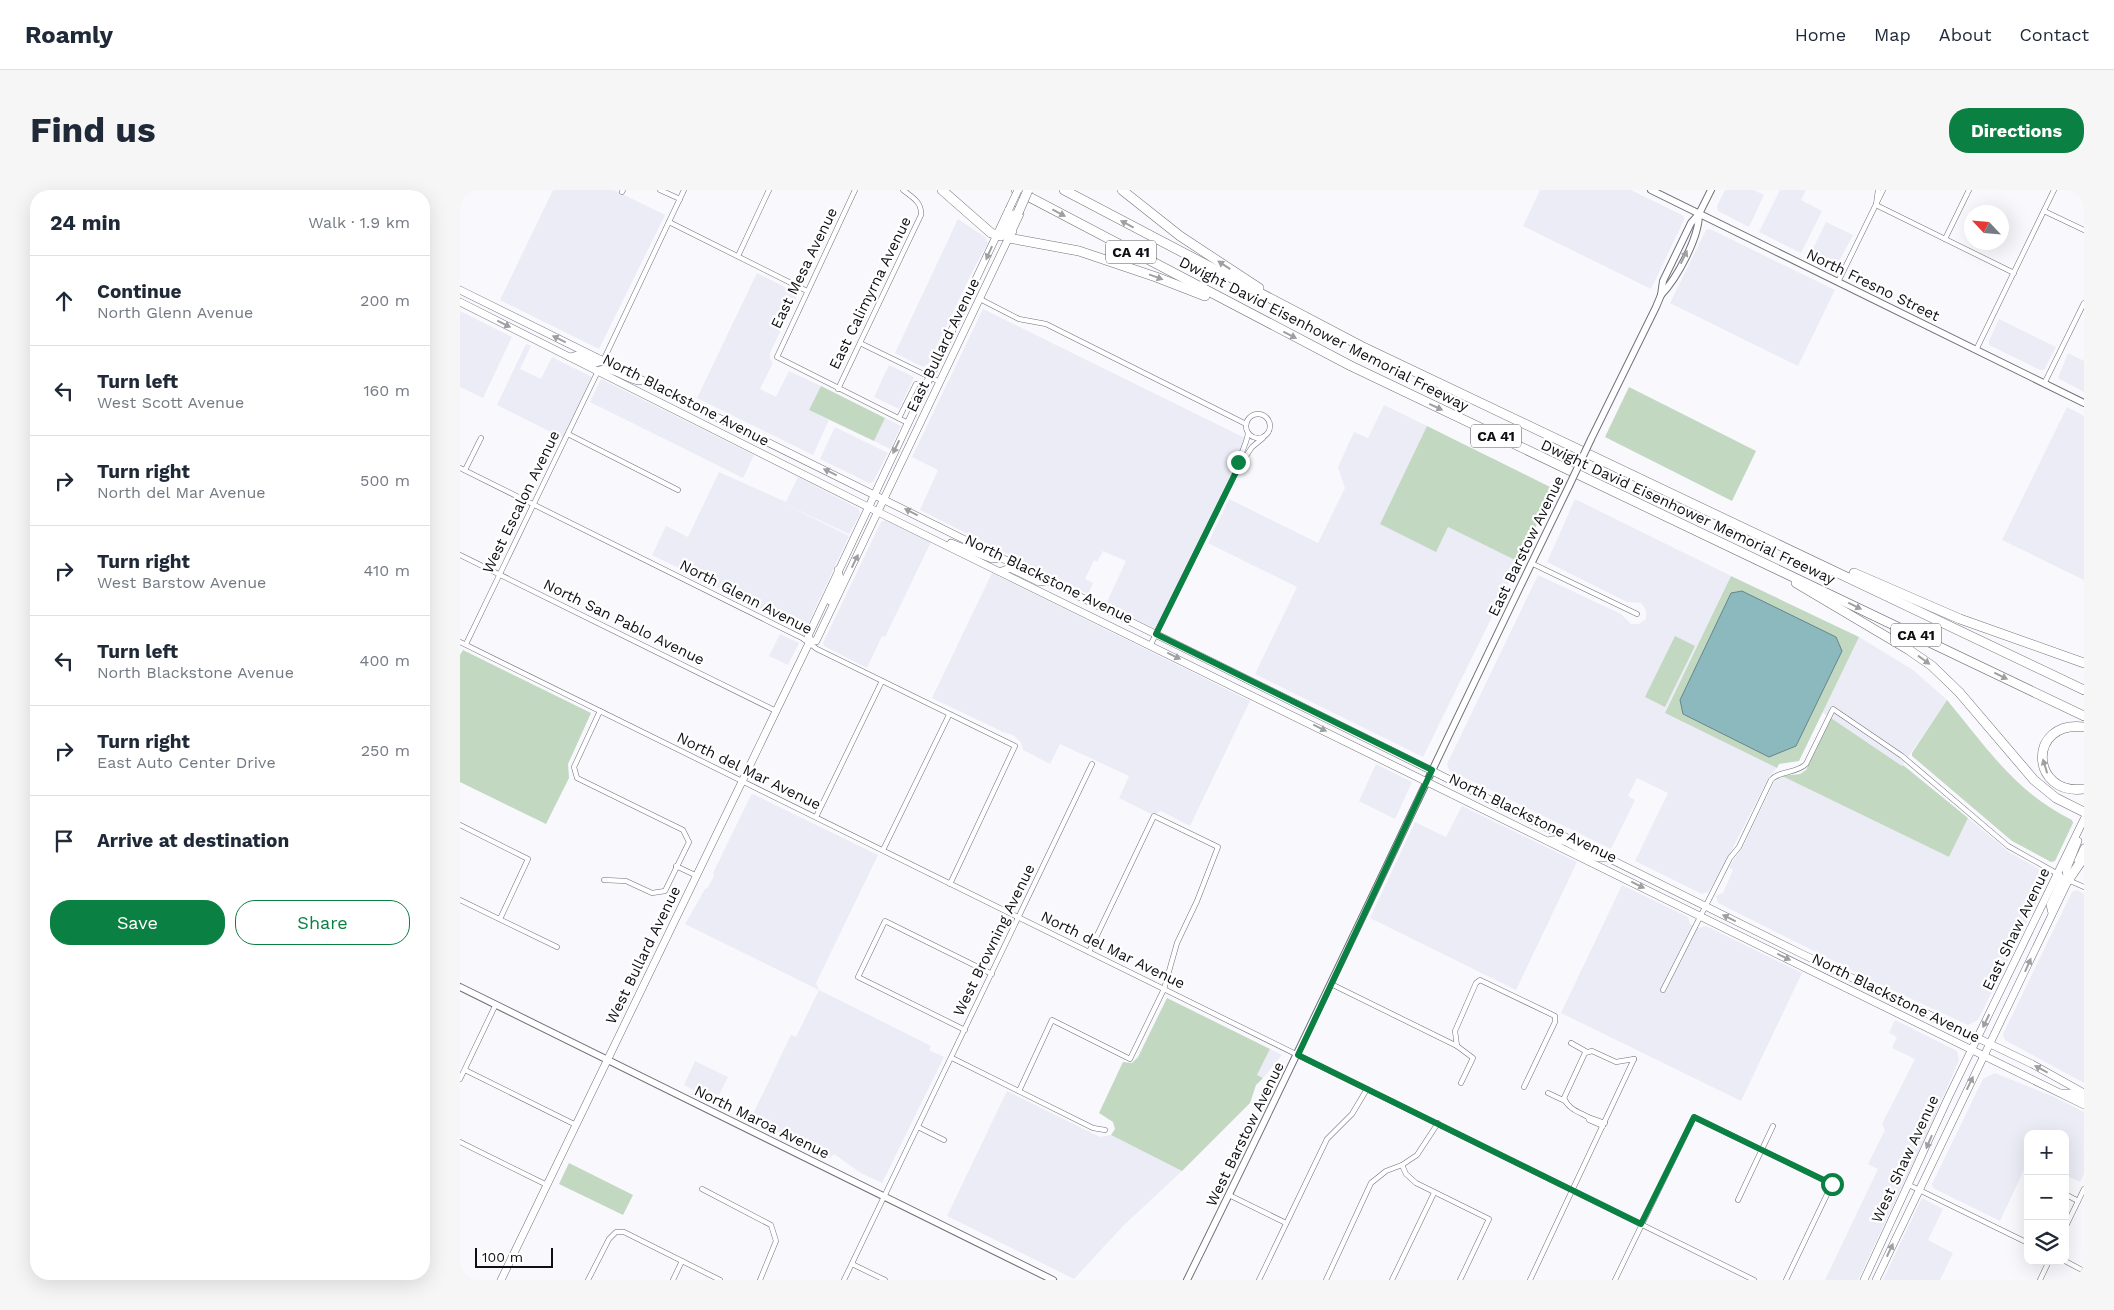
<!DOCTYPE html>
<html lang="en">
<head>
<meta charset="utf-8">
<style>
  :root { --surface:#fff; --page:#f6f6f7; --text:#1f2937; --muted:#747a83; --line:#e0e1e3; --accent:#0b8043 }
  body { margin:0; font-family:"Work Sans",sans-serif; background:var(--page); color:var(--text) }
  .controls { position:absolute; right:15px; bottom:15px; display:grid; overflow:hidden; border-radius:10px; box-shadow:0 5px 20px #0002 }
  .controls button { width:45px; height:45px; display:grid; place-items:center; padding:0; border:0; border-bottom:1px solid var(--line); background:var(--surface); color:var(--text); font:25px sans-serif }
  .compass { position:absolute; left:1504px; top:15px; width:45px; height:45px; border-radius:50%; background:var(--surface); box-shadow:0 5px 20px #0002; rotate:296deg }
  .scale { position:absolute; left:15px; bottom:12px; width:78px; box-sizing:border-box; padding-left:5px; border:2px solid #101014; border-top:0; font-size:14px; line-height:18px; white-space:nowrap; color:#101014; -webkit-text-stroke:4px #fff; paint-order:stroke }
  .stop { position:absolute; width:15px; height:15px; margin:-11px; border:4px solid #0b8043; border-radius:50%; background:#fff }
  .stop.end { background:#0b8043; border-color:#fff; box-shadow:0 1px 5px #0008 }
  .list { margin:0; padding:0; list-style:none }
  h2 { display:flex; justify-content:space-between; align-items:center; height:65px; margin:0; padding:0 20px; font-size:21px }
  h2 small { font-size:16px; font-weight:400; color:var(--muted) }
  .list li { display:grid; grid-template-columns:32px 1fr auto; gap:15px; align-items:center; box-sizing:border-box; height:90px; padding:0 20px; border-top:1px solid var(--line) }
  .list b { display:block; font-size:19px; white-space:nowrap }
  .list p { margin:0; font-size:16px; white-space:nowrap; color:var(--muted) }
  .list em { font-size:16px; font-style:normal; color:var(--muted) }
  .actions { display:flex; gap:10px; padding:15px 20px }
  .actions a { flex:1; padding:11px 0; border:1px solid var(--accent); border-radius:20px; text-align:center; font-size:18px; color:var(--accent) }
  .actions .main { background:var(--accent); color:#fff }
  .icon { flex:none; width:28px; height:28px; fill:none; stroke:currentColor; stroke-width:2; stroke-linecap:round; stroke-linejoin:round }
  .map { position:relative; flex:none; width:1624px; height:1090px; overflow:hidden; border-radius:20px }
  header { display:flex; align-items:center; gap:30px; box-sizing:border-box; height:70px; padding:0 25px; background:var(--surface); border-bottom:1px solid var(--line) }
  header strong { font-size:24px }
  nav { display:flex; gap:28px; margin-inline-start:auto; font-size:18px }
  .intro { display:flex; align-items:center; justify-content:space-between; box-sizing:border-box; height:120px; padding:0 30px }
  h1 { margin:0; font-size:35px }
  .button { padding:12px 22px; border-radius:20px; background:var(--accent); color:#fff; font-size:18px; font-weight:700 }
  main { display:flex; gap:30px; padding:0 30px }
  aside { flex:1; background:var(--surface); border-radius:20px; box-shadow:0 5px 20px #0002 }
  .map>svg:first-child { display:block }
  .built { fill:#ececf7 }
  .green { fill:#c2d8c1 }
  .water { fill:#8bb9be; stroke:#66868b }
  .lines { fill:none; stroke-linecap:round; stroke-linejoin:round }
  .street-casing { stroke:#71717b; stroke-width:5.5 }
  .secondary-casing { stroke:#71717b; stroke-width:8 }
  .primary-casing { stroke:#71717b; stroke-width:8 }
  .highway-casing { stroke:#71717b; stroke-width:10 }
  .street { stroke:#fff; stroke-width:4.5 }
  .secondary { stroke:#fff; stroke-width:6 }
  .primary { stroke:#fff; stroke-width:7 }
  .highway { stroke:#fff; stroke-width:9 }
  .secondary-bridge-casing { stroke:#71717b; stroke-width:8; stroke-linecap:butt }
  .primary-bridge-casing { stroke:#71717b; stroke-width:8; stroke-linecap:butt }
  .highway-bridge-casing { stroke:#71717b; stroke-width:10; stroke-linecap:butt }
  .secondary-bridge { stroke:#fff; stroke-width:6 }
  .primary-bridge { stroke:#fff; stroke-width:7 }
  .highway-bridge { stroke:#fff; stroke-width:9 }
  .oneway { fill:#9f9fa1 }
  .route { stroke:#0b8043; stroke-width:6 }
  .labels { text-anchor:middle; dominant-baseline:central; stroke-width:4.5; stroke-linejoin:round; paint-order:stroke }
  .shield { fill:#fff; stroke:#58585a; stroke-width:1 }
  .shield-label { font-size:14px; font-weight:bold; fill:#101014 }
  .street-label { font-size:15px; fill:#101014; stroke:#fff }
</style>
</head>
<body>
<header>
<strong>Roamly</strong>
<nav><a>Home</a><a>Map</a><a>About</a><a>Contact</a></nav>
</header>
<div class="intro"><h1>Find us</h1><a class="button">Directions</a></div>
<main>
<aside>
<h2>24 min<small>Walk · 1.9 km</small></h2>
<ul class="list">
<li><svg class="icon" aria-label="ahead" viewBox="0 0 24 24"><path d="M12 20V5M6 11l6-6 6 6"/></svg><div><b>Continue</b><p>North Glenn Avenue</p></div><em>200 m</em></li>
<li><svg class="icon" aria-label="left" viewBox="0 0 24 24"><path d="M17 20v-9H6M10 6l-5 5 5 5"/></svg><div><b>Turn left</b><p>West Scott Avenue</p></div><em>160 m</em></li>
<li><svg class="icon" aria-label="right" viewBox="0 0 24 24"><path d="M7 20v-9h11M14 6l5 5-5 5"/></svg><div><b>Turn right</b><p>North del Mar Avenue</p></div><em>500 m</em></li>
<li><svg class="icon" aria-label="right" viewBox="0 0 24 24"><path d="M7 20v-9h11M14 6l5 5-5 5"/></svg><div><b>Turn right</b><p>West Barstow Avenue</p></div><em>410 m</em></li>
<li><svg class="icon" aria-label="left" viewBox="0 0 24 24"><path d="M17 20v-9H6M10 6l-5 5 5 5"/></svg><div><b>Turn left</b><p>North Blackstone Avenue</p></div><em>400 m</em></li>
<li><svg class="icon" aria-label="right" viewBox="0 0 24 24"><path d="M7 20v-9h11M14 6l5 5-5 5"/></svg><div><b>Turn right</b><p>East Auto Center Drive</p></div><em>250 m</em></li>
<li><svg class="icon" aria-label="arrive" viewBox="0 0 24 24"><path d="M6 21V4h12l-3 4 3 4H6"/></svg><div><b>Arrive at destination</b></div></li>
</ul>
<div class="actions"><a class="main">Save</a><a>Share</a></div>
</aside>
<div class="map">
<svg width="1624" height="1090" viewBox="0 0 1624 1090">
  <rect width="100%" height="100%" fill="#f8f8fd"/>
  <g class="built">
    <polygon points="93,0 154,0 205,25 139,159 40,110"/>
    <polygon points="1080,0 1171,0 1224,26 1224,30 1191,99 1063,36"/>
    <polygon points="1265,0 1294,0 1304,5 1289,37 1258,21 1257,16"/>
    <polygon points="1320,0 1346,0 1341,10 1362,21 1341,63 1299,42"/>
    <polygon points="498,29 525,47 528,53 515,76 468,174 463,177 435,163"/>
    <polygon points="1366,32 1393,45 1375,79 1349,67"/>
    <polygon points="1250,39 1375,100 1338,176 1210,113 1246,40"/>
    <polygon points="297,83 338,104 310,163 310,169 313,173 300,199 316,207 329,181 361,196 349,220 369,230 353,265 237,208"/>
    <polygon points="523,119 789,250 697,440 646,414 666,371 643,361 637,372 634,370 625,389 633,393 628,404 460,320 478,280 452,267"/>
    <polygon points="0,121 52,147 23,208 0,197"/>
    <polygon points="1539,129 1596,157 1584,180 1580,180 1529,155 1529,151"/>
    <polygon points="66,154 71,156 60,179 81,189 92,167 132,187 103,248 37,215"/>
    <polygon points="1608,163 1624,171 1624,202 1598,188"/>
    <polygon points="429,175 454,187 439,219 414,207"/>
    <polygon points="141,189 294,265 283,288 130,212"/>
    <polygon points="924,215 967,236 920,334 988,337 1059,372 963,567 795,484 837,397 748,353 769,309 858,353 885,298 878,277 894,242 908,248"/>
    <polygon points="1607,217 1624,226 1624,390 1542,350"/>
    <polygon points="425,228 441,236 430,259 414,251"/>
    <polygon points="375,237 428,263 413,292 409,293 360,269"/>
    <polygon points="259,282 326,312 338,287 399,319 400,324 389,344 325,314 389,346 346,438 343,439 192,365 206,336 228,347"/>
    <polygon points="1115,309 1271,386 1205,523 1317,578 1309,587 1258,687 1248,702 1242,704 1175,671 1208,603 1177,588 1168,606 1175,610 1151,659 989,580 987,574 1078,385 1161,424 1171,434 1179,434 1186,429 1186,420 1181,413 1167,412 1087,372"/>
    <polygon points="426,330 471,352 425,447 422,446 407,478 364,456 363,453 421,332"/>
    <polygon points="532,383 790,511 730,636 701,621 693,625 659,608 669,586 600,554 590,574 563,560 561,552 553,545 543,542 472,508"/>
    <polygon points="320,444 339,453 328,475 309,466"/>
    <polygon points="1399,447 1453,480 1487,510 1442,576 1362,522"/>
    <polygon points="916,574 952,592 935,629 899,611"/>
    <polygon points="1322,586 1489,667 1508,628 1549,662 1586,683 1587,687 1576,713 1518,830 1508,835 1430,799 1258,713 1256,706 1263,703 1273,680 1269,677 1283,657 1314,592"/>
    <polygon points="293,604 418,665 356,793 359,800 471,856 469,860 484,867 422,993 399,982 374,964 370,968 291,928 331,845 336,847 359,800 225,734 245,699 248,697 254,686 253,683 291,605"/>
    <polygon points="1002,616 1117,672 1056,800 910,728 955,632 986,647"/>
    <polygon points="1162,695 1228,727 1230,734 1239,738 1246,736 1342,783 1281,911 1101,823"/>
    <polygon points="1617,700 1624,704 1624,893 1545,850 1543,844 1612,702"/>
    <polygon points="1435,830 1497,861 1499,870 1466,946 1398,1090 1365,1090 1418,979 1408,974 1425,940 1422,934 1455,869 1432,858 1437,847 1429,843"/>
    <polygon points="810,859 822,865 803,888 797,885"/>
    <polygon points="235,871 268,887 256,911 224,895"/>
    <polygon points="1535,883 1592,906 1624,922 1624,984 1620,992 1605,985 1605,944 1568,944 1568,971 1540,1031 1473,998 1472,994 1523,889"/>
    <polygon points="547,901 640,947 651,945 722,981 663,1036 614,1089 487,1026"/>
    <polygon points="1462,1008 1483,1019 1468,1050 1493,1063 1480,1090 1423,1090"/>
  </g>
  <g class="green">
    <polygon points="361,196 425,228 414,251 349,220"/>
    <polygon points="1169,197 1296,261 1272,311 1145,247"/>
    <polygon points="967,236 1094,299 1059,372 988,337 976,362 920,334"/>
    <polygon points="1271,386 1399,447 1339,571 1319,574 1317,578 1205,523"/>
    <polygon points="1215,446 1235,456 1205,517 1185,507"/>
    <polygon points="3,460 131,523 108,574 109,588 86,634 0,592 0,465"/>
    <path d="M1487 510C1526 557 1556 603 1612 630L1613 633 1595 671 1591 672 1552 651 1452 566V563Z"/>
    <polygon points="1371,528 1442,576 1443,575 1508,628 1489,667 1322,586 1340,584 1346,580"/>
    <polygon points="707,808 810,859 797,885 803,888 796,895 790,913 722,981 651,945 655,939 653,932 639,923 663,872 672,873 678,867"/>
    <polygon points="109,973 173,1005 163,1025 99,994"/>
  </g>
  <polygon class="water" points="1282,401 1376,447 1382,461 1336,556 1309,567 1223,524 1220,510 1271,403"/>
  <g class="lines">
    <defs>
      <g id="street">
        <polyline points="200,0 220,9"/>
        <polyline points="395,0 317,167 448,233"/>
        <polyline points="1418,0 1416,15 1554,83"/>
        <polyline points="162,2 163,0"/>
        <polyline points="1584,21 1624,40"/>
        <polyline points="209,32 347,101"/>
        <polyline points="1485,49 1509,0"/>
        <polyline points="278,66 309,0"/>
        <polyline points="1378,92 1423,0"/>
        <polyline points="520,109 559,129 586,134 786,234"/>
        <polyline points="400,153 480,192"/>
        <polyline points="1516,160 1594,0"/>
        <polyline points="143,171 224,0"/>
        <polyline points="1584,194 1624,113"/>
        <path d="M378 199 461 25C462 12 452 7 443 0"/>
        <circle cx="798" cy="236" r="12"/>
        <polyline points="439,228 456,194"/>
        <polyline points="108,244 218,300"/>
        <polyline points="0,278 342,448 357,459 555,556 490,694"/>
        <path d="M778 278C778 266 787 255 788 243"/>
        <polyline points="5,280 21,248"/>
        <polyline points="0,365 316,521"/>
        <polyline points="1071,373 1177,424"/>
        <polyline points="0,452 1294,1090"/>
        <polyline points="6,454 138,181"/>
        <polyline points="691,454 778,278 792,257 803,248"/>
        <polyline points="140,521 114,577 117,588 223,640 229,652 205,701 192,703 166,691 144,690"/>
        <polyline points="356,627 422,491"/>
        <polyline points="0,635 68,669 40,729"/>
        <polyline points="423,660 489,525"/>
        <polyline points="216,676 237,686"/>
        <polyline points="1608,690 1624,697"/>
        <polyline points="0,710 97,757"/>
        <polyline points="871,794 997,856"/>
        <path d="M1203 800 1270 668 1279 657 1311 590C1320 580 1336 584 1346 574L1373 519 1442 566 1548 656 1598 684"/>
        <polyline points="505,840 398,787 425,731 532,784"/>
        <polyline points="1111,853 1127,862"/>
        <polyline points="492,868 633,938 645,940"/>
        <polyline points="5,880 116,935"/>
        <polyline points="0,889 36,814"/>
        <polyline points="1001,893 1013,868 997,856 995,841 1016,793 1020,790 1095,826 1095,832 1064,897"/>
        <polyline points="559,901 592,830 670,869 704,799 717,753 737,711 758,657 694,626 629,762"/>
        <polyline points="1088,903 1105,911"/>
        <path d="M1128 927C1119 922 1108 919 1104 908L1125 863 1132 861 1156 872 1174 869"/>
        <polyline points="1143,936 1129,930 1128,927 1145,933"/>
        <polyline points="458,937 484,950"/>
        <polyline points="0,952 87,995"/>
        <polyline points="942,975 946,984 956,993 1029,1029 1000,1090"/>
        <polyline points="1449,995 1568,1053"/>
        <polyline points="242,999 311,1035 316,1051 300,1090"/>
        <polyline points="1605,1004 1618,1011"/>
        <polyline points="769,1005 826,1033"/>
        <polyline points="1278,1010 1313,936"/>
        <polyline points="1605,1038 1624,999"/>
        <polyline points="1605,1071 1624,1081"/>
        <polyline points="392,1074 425,1090"/>
        <polyline points="128,1090 149,1049 156,1042 164,1042 260,1090"/>
        <polyline points="213,1090 222,1071"/>
        <polyline points="384,1090 632,574"/>
        <polyline points="799,1090 867,949 892,924 907,899"/>
        <polyline points="866,1090 911,993 926,981 942,975 957,965 978,933"/>
        <polyline points="932,1090 974,1003"/>
        <polyline points="1070,1090 1174,869"/>
        <polyline points="1155,1090 1234,927 1372,994 1326,1090"/>
        <polyline points="1580,1090 1589,1071"/>
      </g>
      <g id="secondary">
        <polyline points="1191,0 1624,213"/>
        <path d="M1201 105C1217 88 1239 48 1239 24"/>
        <polyline points="1131,249 1196,117 1201,105 1203,91 1231,33 1239,24 1251,0"/>
        <polyline points="0,797 593,1090"/>
        <path d="M727 1090C857 827 980 560 1109 296"/>
      </g>
      <g id="primary">
        <polyline points="0,100 1342,764 1572,874 1624,903"/>
        <polyline points="0,112 418,322 1624,915"/>
        <polyline points="110,167 117,165 136,173 143,171"/>
        <path d="M138 181C149 174 167 190 179 191"/>
        <polyline points="491,353 532,369 541,368"/>
        <polyline points="542,381 550,378 579,392 587,391"/>
        <polyline points="370,411 380,388 378,380"/>
        <polyline points="350,451 356,451 560,24"/>
        <path d="M1088 651C1108 644 1124 669 1143 668"/>
        <polyline points="1618,671 1624,658"/>
        <polyline points="1608,690 1606,681 1618,651"/>
        <polyline points="1592,723 1590,715 1602,689 1598,684"/>
        <polyline points="1601,903 1610,903 1624,910"/>
        <polyline points="41,1090 350,451 348,446 549,19"/>
        <polyline points="1404,1090 1489,906 1624,629"/>
        <polyline points="1416,1090 1611,685"/>
      </g>
      <g id="highway">
        <polyline points="482,0 531,43 541,46 552,41"/>
        <polyline points="556,0 891,176 1624,526"/>
        <polyline points="604,0 901,156 1624,500"/>
        <polyline points="662,0 720,46 799,98"/>
        <polyline points="554,21 546,38 549,48 619,61 696,87 745,106"/>
        <polyline points="1394,383 1500,429 1624,473"/>
        <polyline points="1336,393 1449,460 1472,476 1499,502 1574,590 1596,608 1624,622"/>
        <path d="M1624 537C1567 530 1570 606 1624 599"/>
        <polyline points="1609,689 1624,667"/>
      </g>
    </defs>
    <use href="#street" class="street-casing"/>
    <use href="#secondary" class="secondary-casing"/>
    <use href="#primary" class="primary-casing"/>
    <use href="#highway" class="highway-casing"/>
    <use href="#street" class="street"/>
    <use href="#secondary" class="secondary"/>
    <use href="#primary" class="primary"/>
    <use href="#highway" class="highway"/>
    <defs>
      <polyline id="secondary-bridge" points="1109,296 1131,249"/>
      <polyline id="primary-bridge" points="549,19 558,0"/>
      <polyline id="highway-bridge" points="558,23 568,0"/>
    </defs>
    <use href="#secondary-bridge" class="secondary-bridge-casing"/>
    <use href="#primary-bridge" class="primary-bridge-casing"/>
    <use href="#highway-bridge" class="highway-bridge-casing"/>
    <use href="#secondary-bridge" class="secondary-bridge"/>
    <use href="#primary-bridge" class="primary-bridge"/>
    <use href="#highway-bridge" class="highway-bridge"/>
  </g>
  <defs><path id="oneway-solid" d="M-6-.8H1V-3.2L6.5 0L1 3.2V.8H-6Z" transform="scale(1.25)"/></defs>
  <g class="oneway">
    <use href="#oneway-solid" transform="translate(599 23) rotate(28)"/>
    <use href="#oneway-solid" transform="translate(667 34) rotate(-152)"/>
    <use href="#oneway-solid" transform="translate(529 63) rotate(114)"/>
    <use href="#oneway-solid" transform="translate(1224 67) rotate(-64)"/>
    <use href="#oneway-solid" transform="translate(764 75) rotate(-147)"/>
    <use href="#oneway-solid" transform="translate(696 87) rotate(20)"/>
    <use href="#oneway-solid" transform="translate(44 134) rotate(26)"/>
    <use href="#oneway-solid" transform="translate(830 145) rotate(27)"/>
    <use href="#oneway-solid" transform="translate(99 149) rotate(-154)"/>
    <use href="#oneway-solid" transform="translate(976 217) rotate(25)"/>
    <use href="#oneway-solid" transform="translate(436 257) rotate(116)"/>
    <use href="#oneway-solid" transform="translate(370 282) rotate(-154)"/>
    <use href="#oneway-solid" transform="translate(451 322) rotate(-153)"/>
    <use href="#oneway-solid" transform="translate(395 371) rotate(-64)"/>
    <use href="#oneway-solid" transform="translate(1395 416) rotate(26)"/>
    <use href="#oneway-solid" transform="translate(714 466) rotate(26)"/>
    <use href="#oneway-solid" transform="translate(1464 470) rotate(36)"/>
    <use href="#oneway-solid" transform="translate(1541 486) rotate(26)"/>
    <use href="#oneway-solid" transform="translate(860 538) rotate(26)"/>
    <use href="#oneway-solid" transform="translate(1585 576) rotate(-107)"/>
    <use href="#oneway-solid" transform="translate(1178 695) rotate(26)"/>
    <use href="#oneway-solid" transform="translate(1269 728) rotate(-154)"/>
    <use href="#oneway-solid" transform="translate(1324 767) rotate(26)"/>
    <use href="#oneway-solid" transform="translate(1568 775) rotate(-66)"/>
    <use href="#oneway-solid" transform="translate(1526 831) rotate(116)"/>
    <use href="#oneway-solid" transform="translate(1581 879) rotate(-152)"/>
    <use href="#oneway-solid" transform="translate(1510 893) rotate(-64)"/>
    <use href="#oneway-solid" transform="translate(1469 952) rotate(113)"/>
    <use href="#oneway-solid" transform="translate(1430 1060) rotate(-65)"/>
  </g>
  <g class="lines">
    <polyline class="route" points="778,272 778,278 696,444 972,580 838,865 1181,1034 1234,927 1372,994"/>
  </g>
  <g class="labels">
    <g class="shield">
      <rect x="646" y="50.5" width="50" height="23" rx="4"/>
      <rect x="1011" y="234.5" width="50" height="23" rx="4"/>
      <rect x="1431" y="433.5" width="50" height="23" rx="4"/>
    </g>
    <g class="shield-label">
      <text x="671" y="62">CA 41</text>
      <text x="1036" y="246">CA 41</text>
      <text x="1456" y="445">CA 41</text>
    </g>
    <g class="street-label">
      <text transform="translate(344 78) rotate(-64)">East Mesa Avenue</text>
      <text transform="translate(1413 95) rotate(26)">North Fresno Street</text>
      <text transform="translate(410 103) rotate(-64)">East Calimyrna Avenue</text>
      <text transform="translate(864 144) rotate(27)">Dwight David Eisenhower Memorial Freeway</text>
      <text transform="translate(483 155) rotate(-64)">East Bullard Avenue</text>
      <text transform="translate(226 210) rotate(27)">North Blackstone Avenue</text>
      <text transform="translate(61 312) rotate(-64)">West Escalon Avenue</text>
      <text transform="translate(1228 322) rotate(25)">Dwight David Eisenhower Memorial Freeway</text>
      <text transform="translate(1066 356) rotate(-64)">East Barstow Avenue</text>
      <text transform="translate(589 389) rotate(26)">North Blackstone Avenue</text>
      <text transform="translate(286 407) rotate(27)">North Glenn Avenue</text>
      <text transform="translate(164 432) rotate(26)">North San Pablo Avenue</text>
      <text transform="translate(289 581) rotate(26)">North del Mar Avenue</text>
      <text transform="translate(1073 628) rotate(26)">North Blackstone Avenue</text>
      <text transform="translate(1556 739) rotate(-64)">East Shaw Avenue</text>
      <text transform="translate(534 750) rotate(-64)">West Browning Avenue</text>
      <text transform="translate(653 760) rotate(26)">North del Mar Avenue</text>
      <text transform="translate(183 765) rotate(-64)">West Bullard Avenue</text>
      <text transform="translate(1436 808) rotate(26)">North Blackstone Avenue</text>
      <text transform="translate(302 932) rotate(26)">North Maroa Avenue</text>
      <text transform="translate(785 944) rotate(-64)">West Barstow Avenue</text>
      <text transform="translate(1445 969) rotate(-65)">West Shaw Avenue</text>
    </g>
  </g>
</svg>
<div class="controls">
<button>+</button>
<button>−</button>
<button><svg class="icon" aria-label="layers" viewBox="0 0 24 24"><path d="M12 4l9 5-9 5-9-5zM3 14l9 5 9-5"/></svg></button>
</div>
<svg class="compass" viewBox="-18 -18 36 36"><path d="M0-13l5 13h-10z" fill="#e53935"/><path d="M0 13l5-13h-10z" fill="#747a83"/></svg>
<div class="scale">100 m</div>
<div class="stop" style="left:1372px;top:994px"></div>
<div class="stop end" style="left:778px;top:272px"></div>
</div>
</main>
</body>
</html>
